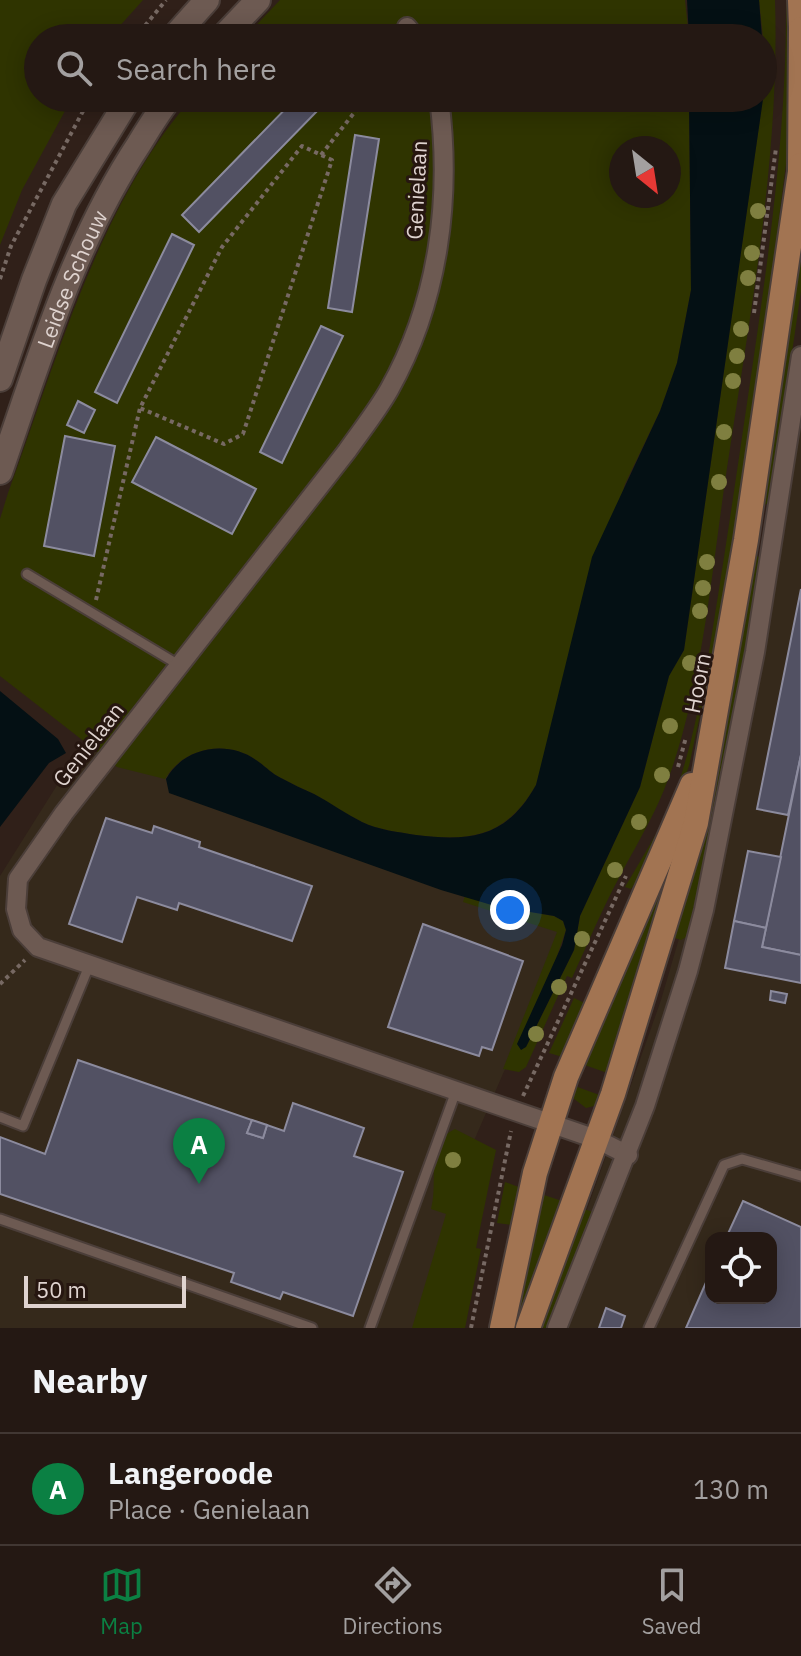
<!DOCTYPE html>
<html lang="en">
<head>
<meta charset="utf-8">
<style>
  :root { --surface:#241813; --page:#302521; --text:#f1f3f6; --muted:#a3a0a0; --line:#413733; --accent:#0b8043 }
  body { margin:0; font-family:"IBM Plex Sans",sans-serif; background:var(--page); color:var(--text) }
  .controls { position:absolute; right:24px; bottom:24px; display:grid; overflow:hidden; border-radius:16px; box-shadow:0 4px 20px #0003 }
  .controls button { width:72px; height:72px; display:grid; place-items:center; padding:0; border:0; border-bottom:2px solid var(--line); background:var(--surface); color:var(--text); font:40px sans-serif }
  .compass { position:absolute; left:609px; top:136px; width:72px; height:72px; border-radius:50%; background:var(--surface); box-shadow:0 4px 20px #0003; rotate:150deg }
  .scale { position:absolute; left:24px; bottom:20px; width:162px; box-sizing:border-box; padding-left:8px; border:4px solid #dfd3cf; border-top:0; font-size:22px; line-height:28px; white-space:nowrap; color:#dfd3cf; -webkit-text-stroke:6px #261610; paint-order:stroke }
  .you { position:absolute; left:510px; top:910px; width:28px; height:28px; margin:-20px; border:6px solid #fff; border-radius:50%; background:#1a73e8; box-shadow:0 0 0 12px #1a73e833 }
  .badge { display:grid; place-items:center; width:52px; height:52px; border-radius:50%; background:var(--accent); color:#fff; font-size:26px; font-weight:700 }
  .pin { position:absolute; translate:-50% -66px; filter:drop-shadow(0 2px 4px #0008) }
  .pin::after { content:''; position:absolute; top:42px; width:28px; height:24px; background:inherit; clip-path:polygon(0 0,100% 0,50% 100%) }
  .list { margin:0; padding:0; list-style:none }
  h2 { display:flex; justify-content:space-between; align-items:center; height:104px; margin:0; padding:0 32px; font-size:34px }
  h2 small { font-size:26px; font-weight:400; color:var(--muted) }
  .list li { display:grid; grid-template-columns:52px 1fr auto; gap:24px; align-items:center; box-sizing:border-box; height:112px; padding:0 32px; border-top:2px solid var(--line) }
  .list b { display:block; font-size:30px; white-space:nowrap }
  .list p { margin:0; font-size:26px; white-space:nowrap; color:var(--muted) }
  .list em { font-size:26px; font-style:normal; color:var(--muted) }
  .icon { flex:none; width:44px; height:44px; fill:none; stroke:currentColor; stroke-width:2; stroke-linecap:round; stroke-linejoin:round }
  .map { position:relative; flex:none; width:801px; height:1328px; overflow:hidden }
  .search { position:absolute; background:var(--surface); box-shadow:0 4px 20px #0003; left:24px; right:24px; top:24px; height:88px; display:flex; align-items:center; gap:20px; box-sizing:border-box; padding:0 28px; border-radius:44px; color:var(--muted); font-size:30px }
  .sheet { height:216px; background:var(--surface) }
  nav { display:flex; justify-content:space-around; align-items:center; box-sizing:border-box; height:112px; border-top:2px solid var(--line); background:var(--surface); font-size:22px; color:var(--muted) }
  nav a { display:grid; justify-items:center; gap:4px }
  nav .on { color:var(--accent) }
  .map>svg:first-child { display:block }
  .industrial { fill:#35291b; fill-rule:evenodd }
  .green { fill:#2f3400; fill-rule:evenodd }
  .water { fill:#041014 }
  .building { fill:#525163; stroke:#8c8b9e; stroke-width:2 }
  .lines { fill:none; stroke-linecap:round; stroke-linejoin:round }
  .lane-casing { stroke:#4b3e39; stroke-width:13 }
  .street-casing { stroke:#4b3e39; stroke-width:22 }
  .secondary-casing { stroke:#4b3e39; stroke-width:28 }
  .primary-casing { stroke:#4b3e39; stroke-width:28 }
  .path { stroke:#776963; stroke-width:4; stroke-dasharray:4 4; stroke-linecap:butt }
  .lane { stroke:#6d5a52; stroke-width:9 }
  .street { stroke:#6d5a52; stroke-width:18 }
  .secondary { stroke:#6d5a52; stroke-width:24 }
  .primary { stroke:#a27452; stroke-width:24 }
  .tree { fill:#7f7f40 }
  .labels { text-anchor:middle; dominant-baseline:central; stroke-width:6; stroke-linejoin:round; paint-order:stroke }
  .street-label { font-size:22px; fill:#dfd3cf; stroke:#261610 }
</style>
</head>
<body>
<div class="map">
<svg width="801" height="1328" viewBox="0 0 801 1328">
  <rect width="100%" height="100%" fill="#302019"/>
  <g class="industrial">
    <path d="M801 372V1328H537L570 1258 661 1000 739 734ZM711 1238H771V1298H711Z"/>
    <polygon points="81,747 448,862 573,912 470,1150 416,1328 0,1328 0,876"/>
  </g>
  <g class="green">
    <polygon points="0,0 143,0 109,38 38,38 38,98 72,98 22,190 0,245"/>
    <polygon points="280,0 685,0 689,38 244,38"/>
    <path d="M759 0H775C780 157 750 314 727 468 712 568 703 682 669 777 657 811 638 842 621 874 603 907 588 943 572 978L567 976 526 1067 519 1072 503 1069 557 932 463 902 465 896 495 906 554 916 563 921 566 930 526 1047 574 950 580 916 640 787 669 676 684 650 763 98V38Z"/>
    <path d="M786 0H793L791 110 786 164 761 357 720 623 689 766 659 849 631 889 625 887C638 865 651 843 663 821 685 776 695 725 705 676 722 574 737 472 752 369 770 247 787 124 786 0Z"/>
    <path d="M192 98H689L691 290 677 363 660 411 625 484 536 785C506 837 471 842 416 835 399 832 378 830 362 822 346 814 330 803 314 794 303 789 292 784 281 778 271 773 265 766 256 760 226 739 183 748 165 779L117 767 0 676V519L8 493C56 362 99 204 192 98ZM621 148H669V196H621Z"/>
    <polygon points="801,250 801,291 770,502 763,506"/>
    <polygon points="755,554 761,559 740,679 688,936 681,940 672,937 724,734"/>
    <polygon points="683,822 613,1075 579,1063"/>
    <polygon points="574,998 589,1005 566,1058 549,1053"/>
    <polygon points="572,1085 605,1097 598,1105 586,1108 573,1098"/>
    <path d="M455 1129 496 1150 476 1248 481 1249 465 1328H412L446 1214 431 1209C439 1183 424 1143 455 1129Z"/>
    <polygon points="505,1182 524,1189 511,1225 497,1223"/>
    <polygon points="538,1193 568,1203 522,1328 510,1328"/>
    <polygon points="581,1208 593,1212 547,1328 536,1328"/>
  </g>
  <g class="water">
    <polygon points="687,0 759,0 762,38 689,38"/>
    <path d="M689 98 763 99 684 650 669 676 640 787 580 916 574 950 526 1047 521 1050 517 1044 562 945 566 930 563 921 554 916 495 906 441 890 169 793 166 779C183 748 226 739 256 760 265 766 271 773 281 778 292 784 303 789 314 794 331 803 346 814 362 822 378 830 399 832 416 835 471 842 507 837 536 785L592 557 660 411 677 363 691 290Z"/>
    <polygon points="0,691 58,739 66,753 49,763 0,827"/>
  </g>
  <g class="building">
    <polygon points="296,98 313,98 322,106 199,232 182,215"/>
    <polygon points="355,135 379,139 352,312 328,308"/>
    <polygon points="172,234 194,245 117,403 95,392"/>
    <polygon points="321,326 343,336 282,463 260,452"/>
    <polygon points="78,401 95,410 84,433 67,425"/>
    <polygon points="65,436 115,446 94,556 44,546"/>
    <polygon points="156,437 256,489 232,534 132,482"/>
    <polygon points="801,589 801,755 788,815 757,809"/>
    <polygon points="801,755 801,955 762,947"/>
    <polygon points="106,818 152,833 154,826 200,842 199,847 312,886 292,941 179,903 177,910 137,897 122,942 69,924"/>
    <polygon points="748,851 781,857 766,928 734,921"/>
    <polygon points="734,921 766,928 762,947 801,955 801,983 725,968"/>
    <polygon points="423,924 523,961 492,1050 482,1047 479,1056 388,1027"/>
    <polygon points="771,991 787,994 785,1003 770,1000"/>
    <polygon points="78,1060 252,1120 247,1133 263,1138 267,1125 284,1131 293,1103 364,1128 354,1156 403,1172 353,1316 283,1292 280,1299 231,1282 234,1273 0,1194 0,1137 45,1154"/>
    <polygon points="252,1120 267,1125 263,1138 247,1133"/>
    <polygon points="743,1201 801,1227 801,1328 686,1328 711,1271 711,1298 771,1298 771,1238 726,1238"/>
    <polygon points="606,1308 625,1316 621,1328 599,1328"/>
  </g>
  <g class="lines">
    <defs>
      <g id="lane">
        <polyline points="27,574 179,665"/>
        <polyline points="0,1117 23,1126 89,966"/>
        <polyline points="0,1219 312,1328"/>
        <polyline points="370,1328 456,1091"/>
        <polyline points="649,1328 724,1165 742,1159 801,1176"/>
      </g>
      <g id="street">
        <polyline points="407,27 416,38"/>
        <path d="M439 98C452 198 439 301 389 390 377 411 361 431 347 451L64 813 18 879 16 909 22 930 38 947 596 1139 628 1155"/>
        <polyline points="557,1328 645,1106 688,971 704,910 755,652 801,356"/>
      </g>
      <g id="secondary">
        <polyline points="173,38 207,0"/>
        <polyline points="222,38 258,0"/>
        <polyline points="0,379 34,280 64,204 129,98"/>
        <path id="s1" d="M0 472C39 360 73 244 139 144 149 128 158 112 170 98"/>
      </g>
      <g id="primary">
        <polyline points="800,0 801,27"/>
        <polyline points="800,170 801,29"/>
        <polyline points="502,1328 535,1173 566,1077 692,785"/>
        <polyline points="528,1328 613,1094 696,823 746,540 801,165"/>
      </g>
    </defs>
    <use href="#lane" class="lane-casing"/>
    <use href="#street" class="street-casing"/>
    <use href="#secondary" class="secondary-casing"/>
    <use href="#primary" class="primary-casing"/>
    <g class="path">
      <polyline points="135,38 166,0"/>
      <polyline points="321,155 361,104 371,98"/>
      <polyline points="0,279 11,246 90,98"/>
      <polyline points="754,313 776,148"/>
      <polyline points="96,600 140,408 222,247 302,146 332,160 243,434 224,444 140,408"/>
      <polyline points="678,767 686,737"/>
      <polyline points="0,984 25,960"/>
      <polyline points="523,1096 626,876"/>
      <polyline points="471,1328 511,1131"/>
    </g>
    <use href="#lane" class="lane"/>
    <use href="#street" class="street"/>
    <use href="#secondary" class="secondary"/>
    <use href="#primary" class="primary"/>
  </g>
  <g class="tree">
    <circle cx="758" cy="211" r="8"/>
    <circle cx="752" cy="253" r="8"/>
    <circle cx="748" cy="278" r="8"/>
    <circle cx="741" cy="329" r="8"/>
    <circle cx="737" cy="356" r="8"/>
    <circle cx="733" cy="381" r="8"/>
    <circle cx="724" cy="432" r="8"/>
    <circle cx="719" cy="482" r="8"/>
    <circle cx="707" cy="562" r="8"/>
    <circle cx="703" cy="588" r="8"/>
    <circle cx="700" cy="611" r="8"/>
    <circle cx="690" cy="663" r="8"/>
    <circle cx="670" cy="726" r="8"/>
    <circle cx="662" cy="775" r="8"/>
    <circle cx="639" cy="822" r="8"/>
    <circle cx="615" cy="870" r="8"/>
    <circle cx="582" cy="939" r="8"/>
    <circle cx="559" cy="987" r="8"/>
    <circle cx="536" cy="1034" r="8"/>
    <circle cx="453" cy="1160" r="8"/>
  </g>
  <g class="labels">
    <g class="street-label">
      <text transform="translate(416 190) rotate(-87)">Genielaan</text>
      <text stroke="none"><textPath href="#s1" startOffset="206">Leidse Schouw</textPath></text>
      <text transform="translate(697 683) rotate(-79)">Hoorn</text>
      <text transform="translate(88 744) rotate(-52)">Genielaan</text>
    </g>
  </g>
</svg>
<div class="controls">
<button><svg class="icon" aria-label="locate" viewBox="0 0 24 24"><circle cx="12" cy="12" r="6"/><path d="M12 2v4M12 18v4M2 12h4M18 12h4"/></svg></button>
</div>
<svg class="compass" viewBox="-18 -18 36 36"><path d="M0-13l5 13h-10z" fill="#e53935"/><path d="M0 13l5-13h-10z" fill="#a3a0a0"/></svg>
<div class="scale">50 m</div>
<div class="you"></div>
<div class="pin badge" style="left:199px;top:1184px">A</div>
<div class="search"><svg class="icon" aria-label="search" viewBox="0 0 24 24"><circle cx="10" cy="10" r="6"/><path d="M15 15l6 6"/></svg>Search here</div>
</div>
<section class="sheet">
<h2>Nearby<small></small></h2>
<ul class="list">
<li><span class="badge">A</span><div><b>Langeroode</b><p>Place · Genielaan</p></div><em>130 m</em></li>
</ul>
</section>
<nav>
<a class="on"><svg class="icon" aria-label="map" viewBox="0 0 24 24"><path d="M3 6l6-2 6 2 6-2v14l-6 2-6-2-6 2zM9 4v14M15 6v14"/></svg>Map</a>
<a><svg class="icon" aria-label="directions" viewBox="0 0 24 24"><path d="M12 3l9 9-9 9-9-9zM9 14v-3h6M13 9l2 2-2 2"/></svg>Directions</a>
<a><svg class="icon" aria-label="saved" viewBox="0 0 24 24"><path d="M7 4h10v16l-5-4-5 4z"/></svg>Saved</a>
</nav>
</body>
</html>
